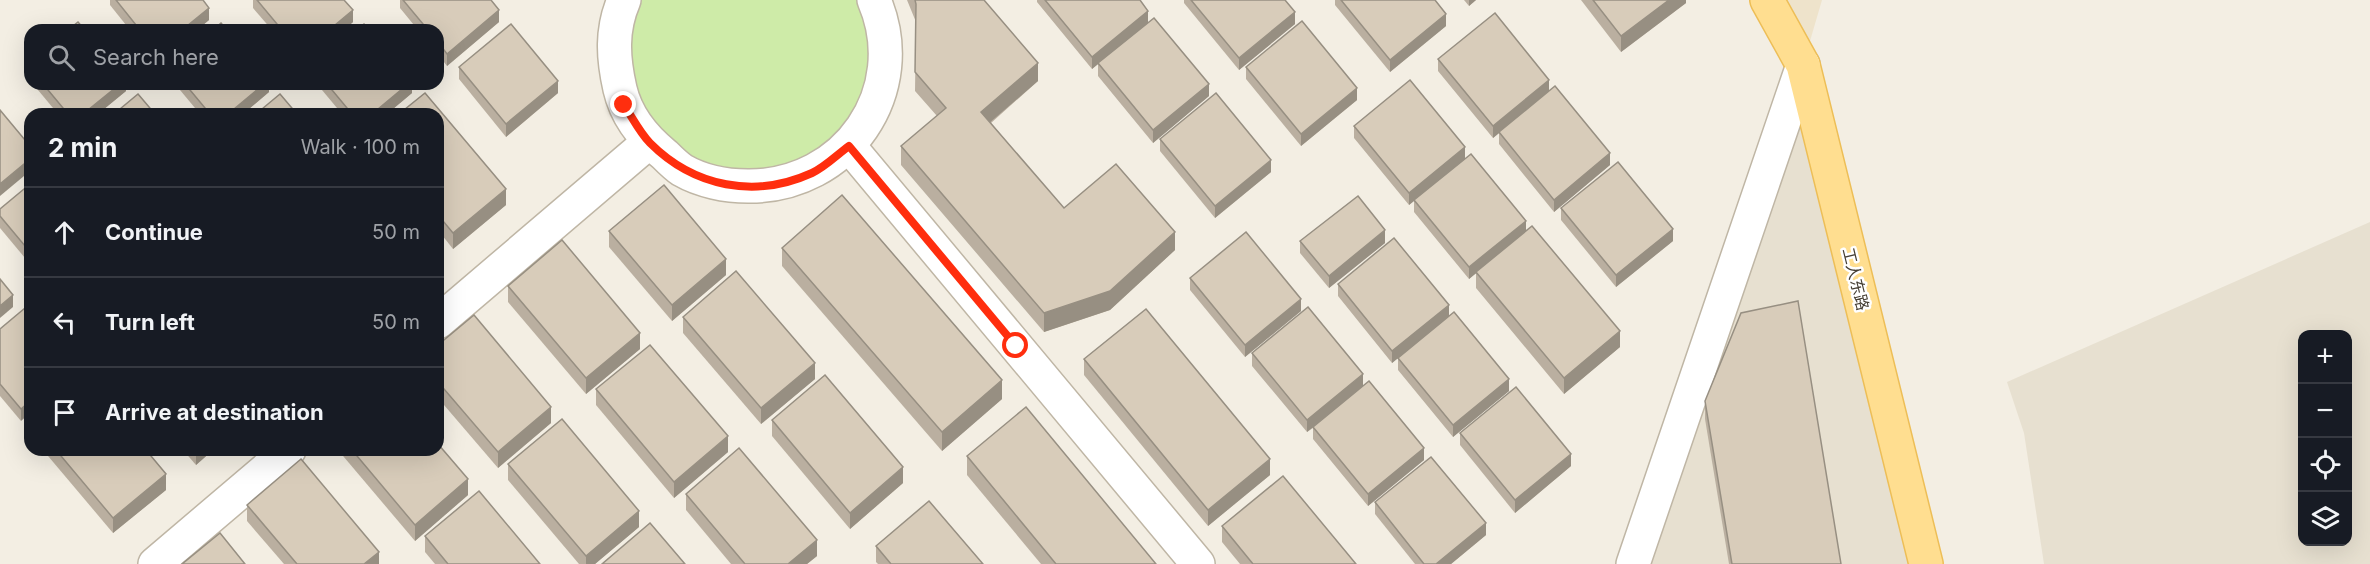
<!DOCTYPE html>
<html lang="en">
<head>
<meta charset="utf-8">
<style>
  :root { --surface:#171b24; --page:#20242c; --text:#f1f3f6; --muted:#9ea1a6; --line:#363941 }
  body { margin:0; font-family:Inter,"Noto Sans SC",sans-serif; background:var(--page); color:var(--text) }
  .controls { position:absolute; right:18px; bottom:18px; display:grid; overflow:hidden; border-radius:12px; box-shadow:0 6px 24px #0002 }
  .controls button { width:54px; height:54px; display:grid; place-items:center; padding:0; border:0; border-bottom:2px solid var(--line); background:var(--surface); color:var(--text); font:30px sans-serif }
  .stop { position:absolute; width:18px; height:18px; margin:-14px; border:4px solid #ff2e0e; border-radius:50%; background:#fff }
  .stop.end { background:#ff2e0e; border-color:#fff; box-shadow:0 2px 6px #0008 }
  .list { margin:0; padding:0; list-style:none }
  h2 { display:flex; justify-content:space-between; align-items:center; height:78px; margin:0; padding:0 24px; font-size:26px }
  h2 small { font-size:20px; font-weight:400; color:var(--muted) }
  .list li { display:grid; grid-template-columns:39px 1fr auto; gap:18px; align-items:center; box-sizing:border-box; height:90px; padding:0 24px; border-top:2px solid var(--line) }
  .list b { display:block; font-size:22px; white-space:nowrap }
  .list em { font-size:20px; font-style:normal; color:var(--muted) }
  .icon { flex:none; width:33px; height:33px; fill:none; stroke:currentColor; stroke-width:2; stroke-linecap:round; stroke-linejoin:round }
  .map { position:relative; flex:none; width:2370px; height:564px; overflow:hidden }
  .search { position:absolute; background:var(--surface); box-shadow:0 6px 24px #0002; left:24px; top:24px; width:420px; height:66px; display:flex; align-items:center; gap:15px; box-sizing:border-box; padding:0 21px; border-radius:18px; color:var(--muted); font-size:22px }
  .panel { position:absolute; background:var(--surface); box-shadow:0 6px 24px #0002; left:24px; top:108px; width:420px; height:348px; border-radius:18px }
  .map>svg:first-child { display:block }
  .residential { fill:#e7e0d0; fill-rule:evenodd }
  .education { fill:#eee3cb }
  .green { fill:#ceeba8 }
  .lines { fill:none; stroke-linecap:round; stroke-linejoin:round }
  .minor-casing { stroke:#bfb6a5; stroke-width:36 }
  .major-casing { stroke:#edbe57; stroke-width:36 }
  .minor { stroke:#fff; stroke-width:33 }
  .major { stroke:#ffde90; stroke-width:33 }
  .wall { fill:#baafa0 }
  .shaded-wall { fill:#978f82 }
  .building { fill:#d8ccba; stroke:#978f82; stroke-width:1.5 }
  .route { stroke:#ff2e0e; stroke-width:8 }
  .labels { text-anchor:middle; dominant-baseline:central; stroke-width:5; stroke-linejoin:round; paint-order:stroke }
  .street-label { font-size:16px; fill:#453e33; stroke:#fff }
</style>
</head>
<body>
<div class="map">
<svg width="2370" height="564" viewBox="0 0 2370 564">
  <rect width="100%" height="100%" fill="#f3eee3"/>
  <g class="residential">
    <polygon points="1803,65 1926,564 1633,564"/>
    <path d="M2370 222V564H2044L2024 433 2007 382ZM2302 334H2348V542H2302Z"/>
  </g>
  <polygon class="education" points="1767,0 1822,0 1803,65"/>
  <polygon class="green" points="624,0 874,0 874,108 770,186 649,142 617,17"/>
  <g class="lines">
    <defs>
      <g id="minor">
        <path d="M624 0C611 30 613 58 620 89 626 115 644 138 665 155 670 160 676 166 682 170 701 181 726 186 748 186 846 187 913 91 874 0"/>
        <polyline points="849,146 1198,564"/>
        <polyline points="438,322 649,142"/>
        <polyline points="155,564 289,450"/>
        <polyline points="1633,564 1803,65"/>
      </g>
      <polyline id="major" points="1767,0 1803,65 1926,564"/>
    </defs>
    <use href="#minor" class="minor-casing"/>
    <use href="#major" class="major-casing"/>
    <use href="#minor" class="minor"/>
    <use href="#major" class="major"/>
  </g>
  <g class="wall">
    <polygon points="110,0 203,0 209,20 197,30 130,30 110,5"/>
    <polygon points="253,0 344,0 353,22 344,30 272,30 253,8"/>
    <polygon points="400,0 491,0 499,22 447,66 438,54 438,30 418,30 400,8"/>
    <polygon points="907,0 984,0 1038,81 991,123 1064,208 1175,250 1110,310 1044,332 901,165 901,146 937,116 915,91 916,22"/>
    <polygon points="1037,0 1140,0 1148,23 1209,96 1153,143 1098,76 1098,64 1092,69 1037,2"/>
    <polygon points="1184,0 1285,0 1295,24 1239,70 1184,3"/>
    <polygon points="1335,0 1435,0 1446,26 1390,72 1335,5"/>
    <polygon points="1464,0 1476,0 1469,6"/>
    <polygon points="1581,0 1686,0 1686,3 1621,52"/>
    <polygon points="1438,59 1549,91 1610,165 1554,212 1499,144 1499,133 1493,138 1438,71"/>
    <polygon points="30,62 30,80 27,77 27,64"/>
    <polygon points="459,67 558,93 506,137 459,79"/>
    <polygon points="1246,67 1357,100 1301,146 1246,79"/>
    <polygon points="33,84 126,84 126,91 98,114 58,114"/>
    <polygon points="175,84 269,84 269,92 243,114 200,114"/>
    <polygon points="317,84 412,84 412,93 387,114 342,114"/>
    <polygon points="438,114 506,205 453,249 438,230"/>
    <polygon points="1354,126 1465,159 1620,347 1564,394 1476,288 1476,273 1469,279 1414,212 1414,201 1409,205 1354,138"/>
    <polygon points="1160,139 1271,172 1215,218 1160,151"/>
    <polygon points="30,184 30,264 0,228 0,209"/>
    <polygon points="1561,208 1673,241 1616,287 1561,220"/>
    <polygon points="609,231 726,275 672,321 609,247"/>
    <polygon points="1300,241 1385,243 1329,288 1300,253"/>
    <polygon points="782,248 1002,399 942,451 782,266"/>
    <polygon points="1190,278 1301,311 1245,357 1190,290"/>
    <polygon points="1338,284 1449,316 1509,391 1453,437 1398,370 1398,358 1392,363 1338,296"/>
    <polygon points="508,286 640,349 586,394 508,302"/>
    <polygon points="25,308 21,421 0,396 0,329"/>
    <polygon points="683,317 815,379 761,424 683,333"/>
    <polygon points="438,345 551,423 498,468 438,398"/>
    <polygon points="1252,353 1363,386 1424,460 1368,506 1313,439 1313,428 1307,432 1252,366"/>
    <polygon points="1084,359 1270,475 1208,526 1084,375"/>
    <polygon points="596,389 728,452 674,498 596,405"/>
    <polygon points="1705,401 1841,564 1729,564 1705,419"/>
    <polygon points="772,420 903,483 850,529 772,436"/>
    <polygon points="1460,433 1571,466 1515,513 1460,445"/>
    <polygon points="43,450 146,450 166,490 113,533"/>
    <polygon points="183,450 213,450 196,465"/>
    <polygon points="338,450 438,450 468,495 415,541"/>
    <polygon points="967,456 1156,564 1041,564 967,475"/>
    <polygon points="508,464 639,527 595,564 579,564 508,480"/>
    <polygon points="686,494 817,556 807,564 731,564 686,510"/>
    <polygon points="1375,502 1486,535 1451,564 1415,564 1375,514"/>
    <polygon points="247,505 379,564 284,564 247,521"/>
    <polygon points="1222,526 1356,564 1240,564 1222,542"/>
    <polygon points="425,536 540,564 435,564 425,552"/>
    <polygon points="876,546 983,564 878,564 876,562"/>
  </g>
  <g class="shaded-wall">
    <polygon points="1469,0 1476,0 1469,6"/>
    <polygon points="1669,0 1686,0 1686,3 1621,52 1621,36"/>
    <polygon points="209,8 209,20 197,30 182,30"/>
    <polygon points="353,10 353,22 344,30 329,30"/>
    <polygon points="499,10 499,22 447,66 447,54"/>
    <polygon points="1148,11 1148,23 1092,69 1092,57"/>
    <polygon points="1295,12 1295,24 1239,70 1239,58"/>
    <polygon points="1446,14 1446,26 1390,72 1390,60"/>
    <polygon points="1038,63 1038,81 981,130 981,112"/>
    <polygon points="1549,80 1549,92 1493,138 1493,126"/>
    <polygon points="558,81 558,93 506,137 506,124"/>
    <polygon points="120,84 126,84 126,91 98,114 83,114"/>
    <polygon points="264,84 269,84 269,92 243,114 228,114"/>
    <polygon points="408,84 412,84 412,93 387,114 372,114"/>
    <polygon points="1209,84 1209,96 1153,143 1153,130"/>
    <polygon points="1357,88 1357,100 1301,146 1301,134"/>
    <polygon points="1465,147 1465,159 1409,205 1409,193"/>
    <polygon points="1610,153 1610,165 1554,212 1554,200"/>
    <polygon points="30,159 30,171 0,196 0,184"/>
    <polygon points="1271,160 1271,172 1215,218 1215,206"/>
    <polygon points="506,189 506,205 453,249 453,233"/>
    <polygon points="1526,221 1526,233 1469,279 1469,267"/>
    <polygon points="1673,229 1673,241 1616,287 1616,275"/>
    <polygon points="1385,230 1385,243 1329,288 1329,276"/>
    <polygon points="1175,232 1175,250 1110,310 1044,332 1044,313"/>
    <polygon points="726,259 726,275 672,321 672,305"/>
    <polygon points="13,295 13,307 0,318 0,306"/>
    <polygon points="1301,299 1301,311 1245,357 1245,345"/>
    <polygon points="1449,305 1449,317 1392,363 1392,351"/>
    <polygon points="1620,331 1620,347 1564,394 1564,378"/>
    <polygon points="640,333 640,349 586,394 586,378"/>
    <polygon points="815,363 815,379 761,424 761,408"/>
    <polygon points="1363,374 1363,386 1307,432 1307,420"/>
    <polygon points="1509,379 1509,391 1453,437 1453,425"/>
    <polygon points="1002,380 1002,399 942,451 942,432"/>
    <polygon points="30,401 30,413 21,421 21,409"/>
    <polygon points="551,407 551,423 498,468 498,452"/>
    <polygon points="728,436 728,452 674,498 674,482"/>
    <polygon points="1424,448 1424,460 1368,506 1368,494"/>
    <polygon points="196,450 213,450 196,465"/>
    <polygon points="1571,454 1571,466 1515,513 1515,500"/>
    <polygon points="1270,459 1270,475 1208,526 1208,510"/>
    <polygon points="903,467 903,483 850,529 850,513"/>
    <polygon points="166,474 166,490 113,533 113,518"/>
    <polygon points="468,479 468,495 415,541 415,525"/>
    <polygon points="639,511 639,527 595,564 586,564 586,556"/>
    <polygon points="1486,523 1486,535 1451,564 1436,564"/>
    <polygon points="817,540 817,556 807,564 788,564"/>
    <polygon points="379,552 379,564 364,564"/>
  </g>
  <g class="building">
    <polygon points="116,0 203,0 209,8 182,30 140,30"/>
    <polygon points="257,0 344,0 353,10 329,30 282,30"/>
    <polygon points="403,0 491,0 499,10 447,54 438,42 438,30 428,30"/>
    <polygon points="915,0 984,0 1038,63 981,112 1064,208 1116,164 1175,232 1110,291 1044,313 901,146 946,108 915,72 916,4"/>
    <polygon points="1045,0 1140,0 1148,11 1092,57"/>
    <polygon points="1191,0 1285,0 1295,12 1239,58"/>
    <polygon points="1341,0 1435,0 1446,14 1390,60"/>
    <polygon points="1593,0 1669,0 1621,36"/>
    <polygon points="1495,13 1549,80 1493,126 1438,59"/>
    <polygon points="1154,18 1209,84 1153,130 1098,63"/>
    <polygon points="1302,21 1357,88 1301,134 1246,67"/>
    <polygon points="78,22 85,30 68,30"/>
    <polygon points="221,23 227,30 213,30"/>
    <polygon points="364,24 369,30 356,30"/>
    <polygon points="511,24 558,81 506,124 459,67"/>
    <polygon points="1410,80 1465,147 1409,193 1354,126"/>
    <polygon points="43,84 120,84 83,114 68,114"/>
    <polygon points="185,84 264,84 228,114 210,114"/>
    <polygon points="327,84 408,84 372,114 352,114"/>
    <polygon points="1555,86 1610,153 1554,200 1499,132"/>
    <polygon points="425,93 506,189 453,233 438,215 438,114 399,114"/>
    <polygon points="1216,93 1271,160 1215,206 1160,139"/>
    <polygon points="138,94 155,114 114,114"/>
    <polygon points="280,94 297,114 256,114"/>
    <polygon points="0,110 30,146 30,159 0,184"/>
    <polygon points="1471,154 1526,221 1469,267 1414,200"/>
    <polygon points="1618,162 1673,229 1616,275 1561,208"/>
    <polygon points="30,184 30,252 0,216 0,209"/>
    <polygon points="664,185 726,259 672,305 609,231"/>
    <polygon points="842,195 1002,380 942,432 782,248"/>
    <polygon points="1358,196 1385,230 1329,276 1300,241"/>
    <polygon points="1532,226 1620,331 1564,378 1476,272"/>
    <polygon points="1246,232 1301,299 1245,345 1190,278"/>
    <polygon points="1394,238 1449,305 1392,351 1338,284"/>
    <polygon points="562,240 640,333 586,378 508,286"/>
    <polygon points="736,271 815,363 761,408 683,317"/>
    <polygon points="0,279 13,295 0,306"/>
    <polygon points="1798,301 1841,564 1732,564 1705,401 1741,313"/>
    <polygon points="1308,307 1363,374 1307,420 1252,353"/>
    <polygon points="25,308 30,314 30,401 21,409 0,384 0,329"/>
    <polygon points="1146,309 1270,459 1208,510 1084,359"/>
    <polygon points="1454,312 1509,379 1453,425 1398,358"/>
    <polygon points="474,315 551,407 498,452 438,382 438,345"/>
    <polygon points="650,345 728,436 674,482 596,389"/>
    <polygon points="825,375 903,467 850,513 772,420"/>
    <polygon points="1369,381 1424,448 1368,494 1313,427"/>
    <polygon points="1516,387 1571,454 1515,500 1460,433"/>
    <polygon points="1026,407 1156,564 1056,564 967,456"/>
    <polygon points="562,419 639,511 586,556 508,464"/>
    <polygon points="438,444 468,479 415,525 352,450 438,450"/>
    <polygon points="739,448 817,540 788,564 745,564 686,494"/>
    <polygon points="56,450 146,450 166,474 113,518"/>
    <polygon points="1431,457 1486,523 1436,564 1424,564 1375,502"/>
    <polygon points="301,459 379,552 364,564 297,564 247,505"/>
    <polygon points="1283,476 1356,564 1253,564 1222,526"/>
    <polygon points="479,491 540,564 448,564 425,536"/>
    <polygon points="929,501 983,564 891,564 876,546"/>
    <polygon points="650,523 685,564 602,564"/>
    <polygon points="220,533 245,564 182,564"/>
  </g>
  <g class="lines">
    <path class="route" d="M624 105C632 117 640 133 650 143 694 187 755 199 812 173 825 167 838 154 849 146L1016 346"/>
  </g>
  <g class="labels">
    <g class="street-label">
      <text transform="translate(1856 279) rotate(76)">工人东路</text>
    </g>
  </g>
</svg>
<div class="controls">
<button>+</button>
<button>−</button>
<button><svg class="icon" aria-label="locate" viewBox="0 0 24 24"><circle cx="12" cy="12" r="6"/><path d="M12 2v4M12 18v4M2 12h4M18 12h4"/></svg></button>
<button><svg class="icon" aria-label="layers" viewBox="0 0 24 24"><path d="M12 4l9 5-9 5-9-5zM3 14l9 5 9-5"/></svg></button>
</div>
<div class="stop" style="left:1016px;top:346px"></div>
<div class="stop end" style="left:624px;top:105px"></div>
<div class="search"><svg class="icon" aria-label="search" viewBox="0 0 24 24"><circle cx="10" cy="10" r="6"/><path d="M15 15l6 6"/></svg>Search here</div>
<section class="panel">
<h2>2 min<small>Walk · 100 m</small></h2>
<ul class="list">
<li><svg class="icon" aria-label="ahead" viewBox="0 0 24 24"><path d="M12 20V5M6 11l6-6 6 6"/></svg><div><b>Continue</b></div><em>50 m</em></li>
<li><svg class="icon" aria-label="left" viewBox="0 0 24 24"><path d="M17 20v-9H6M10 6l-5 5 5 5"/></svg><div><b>Turn left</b></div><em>50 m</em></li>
<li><svg class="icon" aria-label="arrive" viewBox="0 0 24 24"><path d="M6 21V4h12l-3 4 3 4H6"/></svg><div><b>Arrive at destination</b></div></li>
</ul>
</section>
</div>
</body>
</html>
